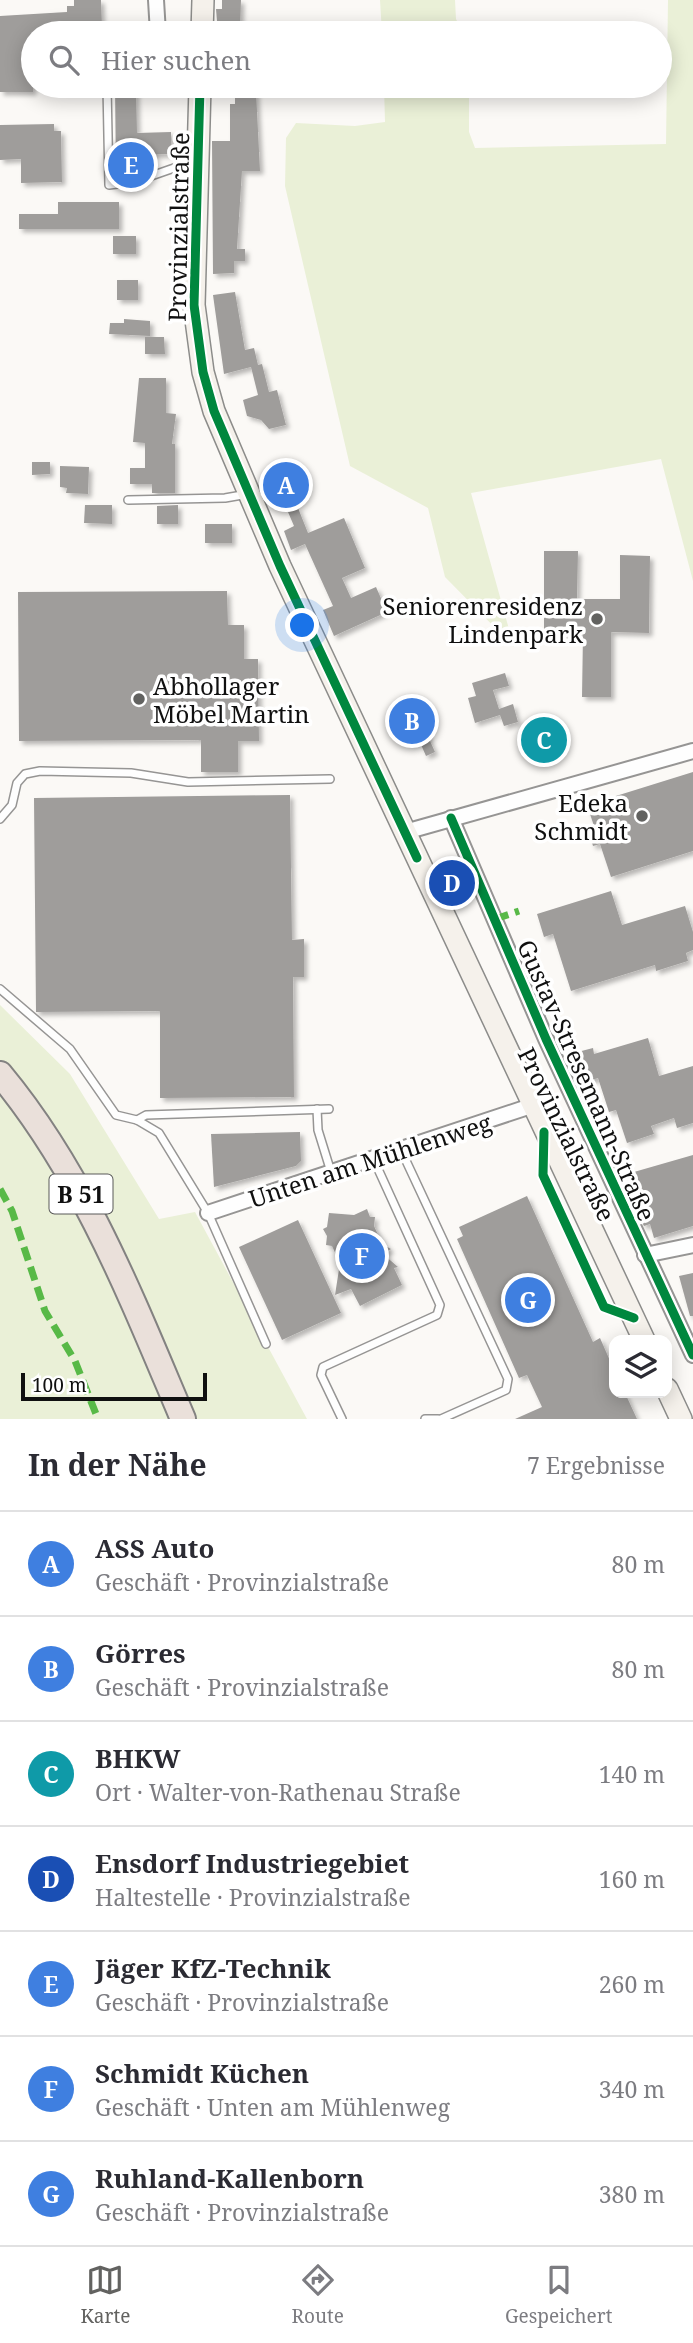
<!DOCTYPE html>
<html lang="de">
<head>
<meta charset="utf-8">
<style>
  :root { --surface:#fff; --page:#f7f7f7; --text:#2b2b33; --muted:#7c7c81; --line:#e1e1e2; --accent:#626260 }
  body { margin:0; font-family:"Noto Serif",serif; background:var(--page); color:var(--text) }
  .controls { position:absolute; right:21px; bottom:21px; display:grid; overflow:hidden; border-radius:14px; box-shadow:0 4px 18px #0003 }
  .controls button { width:63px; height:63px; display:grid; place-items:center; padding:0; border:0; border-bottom:2px solid var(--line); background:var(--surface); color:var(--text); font:35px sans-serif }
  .scale { position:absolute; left:21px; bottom:18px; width:186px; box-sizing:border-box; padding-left:7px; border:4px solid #101010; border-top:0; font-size:19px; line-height:24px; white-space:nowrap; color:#101010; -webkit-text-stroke:5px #fff; paint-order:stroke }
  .you { position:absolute; left:303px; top:626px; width:24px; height:24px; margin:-18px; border:5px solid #fff; border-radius:50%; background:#1a73e8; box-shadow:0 0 0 10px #1a73e833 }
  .badge { display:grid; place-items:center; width:46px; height:46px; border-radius:50%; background:var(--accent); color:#fff; font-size:23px; font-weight:700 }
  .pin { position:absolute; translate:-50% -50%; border:4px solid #fff; box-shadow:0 2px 7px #0006 }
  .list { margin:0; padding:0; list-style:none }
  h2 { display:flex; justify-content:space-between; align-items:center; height:91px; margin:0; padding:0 28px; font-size:30px }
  h2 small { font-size:23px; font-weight:400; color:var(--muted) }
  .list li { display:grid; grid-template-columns:46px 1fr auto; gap:21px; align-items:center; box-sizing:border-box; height:105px; padding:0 28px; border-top:2px solid var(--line) }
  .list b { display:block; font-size:26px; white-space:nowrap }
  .list p { margin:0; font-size:23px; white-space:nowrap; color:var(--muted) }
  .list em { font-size:23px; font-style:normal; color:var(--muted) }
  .icon { flex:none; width:38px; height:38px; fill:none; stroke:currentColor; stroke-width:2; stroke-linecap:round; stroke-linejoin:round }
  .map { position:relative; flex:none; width:693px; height:1419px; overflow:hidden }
  .search { position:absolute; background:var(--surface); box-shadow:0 4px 18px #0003; left:21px; right:21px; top:21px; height:77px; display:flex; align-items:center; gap:18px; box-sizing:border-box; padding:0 24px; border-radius:38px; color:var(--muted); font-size:26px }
  .sheet { height:826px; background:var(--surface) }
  nav { display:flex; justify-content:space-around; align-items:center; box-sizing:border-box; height:98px; border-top:2px solid var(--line); background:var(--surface); font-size:19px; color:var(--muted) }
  nav a { display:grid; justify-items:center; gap:4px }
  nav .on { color:var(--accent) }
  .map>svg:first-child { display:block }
  .green { fill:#eaf0d7 }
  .building { fill:#9f9d9b; filter:url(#shadow) }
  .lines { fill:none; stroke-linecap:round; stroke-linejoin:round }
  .service-casing { stroke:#969594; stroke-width:10 }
  .minor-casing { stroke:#969594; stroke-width:18 }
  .secondary-casing { stroke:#8c8c8a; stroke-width:24 }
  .trunk-casing { stroke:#838281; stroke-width:28 }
  .service { stroke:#fefefe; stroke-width:7 }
  .minor { stroke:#fefefe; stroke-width:14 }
  .secondary { stroke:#f5f1eb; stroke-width:21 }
  .trunk { stroke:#eae0da; stroke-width:24 }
  .quiet { stroke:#58b947; stroke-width:7; stroke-dasharray:14 7; stroke-linecap:butt }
  .cycleway-casing { stroke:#fff; stroke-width:13 }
  .cycleway { stroke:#00873e; stroke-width:9 }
  .poi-dot { fill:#626260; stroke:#fff; stroke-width:2.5 }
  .labels { text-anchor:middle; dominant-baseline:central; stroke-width:7; stroke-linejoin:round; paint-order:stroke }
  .shield { fill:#fff; stroke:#585858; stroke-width:2 }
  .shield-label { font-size:23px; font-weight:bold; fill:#101010 }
  .street-label { font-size:24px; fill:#101010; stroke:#fff }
  .poi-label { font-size:24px; fill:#101010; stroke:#fff; text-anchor:end }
</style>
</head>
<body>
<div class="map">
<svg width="693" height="1419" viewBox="0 0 693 1419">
  <defs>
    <filter id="shadow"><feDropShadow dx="3.5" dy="3.5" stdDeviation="2" flood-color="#0004"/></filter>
  </defs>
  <rect width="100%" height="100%" fill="#fbf9f6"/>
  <g class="green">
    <polygon points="380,0 455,0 456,19 463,33 382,33"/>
    <polygon points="668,0 693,0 693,581 661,459 471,493 514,647 445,577 428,508 350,466 285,186 286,138 296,123 355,126 385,122 384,86 469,86 469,132 475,148 666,144"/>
    <polygon points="0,1005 70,1074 159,1219 195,1212 307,1419 0,1419"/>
  </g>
  <g class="building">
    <polygon points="74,0 101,0 102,26 60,27 61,33 33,33 33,92 0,92 0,16 67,12 67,6 74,6"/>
    <polygon points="222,0 241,0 240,33 218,33 216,9 222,9"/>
    <polygon points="115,86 136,86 137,133 171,132 171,154 137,155 137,174 116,175"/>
    <polygon points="235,87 256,91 260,171 242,171 237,249 245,249 245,261 234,261 234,273 213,274 212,141 230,141 230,104 235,104"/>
    <polygon points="54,124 54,131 61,131 62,182 21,183 21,159 0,160 0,125"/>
    <polygon points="58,202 119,202 119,229 19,229 19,214 58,214"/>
    <rect x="113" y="236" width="23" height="18"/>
    <rect x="117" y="280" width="21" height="20"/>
    <polygon points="235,292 245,350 254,348 258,365 262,364 269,392 277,390 286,425 269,429 261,420 247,416 243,400 258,395 251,367 224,374 213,295"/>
    <polygon points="124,319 150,321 150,336 109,334 110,323 124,323"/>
    <polygon points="145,337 164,337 165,354 145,354"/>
    <polygon points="139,378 166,378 166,413 176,414 172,444 175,444 175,493 152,493 152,484 130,484 130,468 145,468 145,443 133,442"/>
    <polygon points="32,462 50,462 50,474 32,475"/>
    <polygon points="60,466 89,467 88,494 66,493 67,488 60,487"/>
    <polygon points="282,475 298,482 291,496 275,489"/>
    <polygon points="85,505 112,505 112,524 84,523"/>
    <polygon points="178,505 178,524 157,524 157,506"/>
    <polygon points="298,508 308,533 344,518 365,568 342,578 351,598 376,587 387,612 334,636 323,610 333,606 305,544 291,550 284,531 294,526 288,512"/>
    <rect x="205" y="524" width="27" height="19"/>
    <polygon points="544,551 578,551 577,599 620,599 620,555 650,556 649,633 611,632 611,697 582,697 583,634 544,634"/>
    <polygon points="227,591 228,625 244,625 244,659 258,659 259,741 238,741 238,772 201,772 201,740 19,741 18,592"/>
    <polygon points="505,673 509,686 493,690 499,709 513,704 518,722 504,726 500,715 475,723 468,698 476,696 472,683"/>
    <polygon points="411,699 435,752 426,756 419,740 412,743 395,707"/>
    <polygon points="693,772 693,851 611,877 600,844 593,846 588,829 594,826 587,805"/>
    <polygon points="290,795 292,940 304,939 304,977 293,977 294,1097 160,1098 160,1011 36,1012 34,798"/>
    <polygon points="611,891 622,925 685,906 693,932 693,950 686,953 688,961 656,971 655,965 571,991 553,934 544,937 537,914"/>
    <polygon points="648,1038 659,1076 693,1066 693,1123 677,1128 674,1118 651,1126 654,1134 627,1143 616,1110 609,1112 598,1078 579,1084 570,1054 593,1048 594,1054"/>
    <polygon points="300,1132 301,1161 296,1166 214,1187 211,1134"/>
    <polygon points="693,1155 693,1226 654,1238 650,1224 644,1226 639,1216 627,1174"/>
    <polygon points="527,1196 593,1342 600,1338 614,1370 614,1393 625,1393 637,1419 515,1419 542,1407 527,1375 519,1378 457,1239 463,1236 459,1227"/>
    <polygon points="367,1209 370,1217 375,1217 374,1226 382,1244 391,1249 383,1254 398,1267 394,1268 402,1285 360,1306 351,1289 335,1295 340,1263 332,1246 326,1245 327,1236 323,1229 327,1227 329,1213 354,1215"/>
    <polygon points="298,1220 341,1313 282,1340 239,1247"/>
    <polygon points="693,1273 693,1316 690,1316 679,1276"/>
  </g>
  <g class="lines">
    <defs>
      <g id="service">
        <polyline points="107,86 109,185 134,182 194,161"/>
        <polyline points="128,500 225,498 248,494"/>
        <polyline points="0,819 12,805 17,783 25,774 40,771 131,773 188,782 330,779"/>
        <polyline points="0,989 70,1049 116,1115 137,1120 159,1133 208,1213 266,1344"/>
        <polyline points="317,1109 318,1130 331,1172"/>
        <polyline points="137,1120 146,1115 329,1109"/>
        <polyline points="401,1150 508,1379 506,1390 441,1419"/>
        <polyline points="342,1419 321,1375 323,1367 437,1315 440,1305 373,1158"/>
        <polyline points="425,1419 438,1419"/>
      </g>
      <g id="minor">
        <polyline points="156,0 158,33"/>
        <polyline points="451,818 546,1039 693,1355"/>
        <polyline points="405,832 693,751"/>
        <polyline points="208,1213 531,1106"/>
        <polyline points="645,1255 693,1245"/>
      </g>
      <g id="secondary">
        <polyline points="202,33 203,0"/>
        <polyline points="200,86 194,305 203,372 214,411 280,566 644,1340"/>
        <polyline points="667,1389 681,1419"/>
      </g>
      <path id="trunk" d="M0 1074C84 1175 132 1299 183 1419"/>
    </defs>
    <use href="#service" class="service-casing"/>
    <use href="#minor" class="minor-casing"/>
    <use href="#secondary" class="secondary-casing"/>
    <use href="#trunk" class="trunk-casing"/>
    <use href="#service" class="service"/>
    <use href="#minor" class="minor"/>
    <use href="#secondary" class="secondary"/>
    <use href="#trunk" class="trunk"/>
    <g class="quiet">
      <polyline points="495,919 519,911"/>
      <polyline points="0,1189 12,1211 45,1311 75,1361 98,1419"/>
    </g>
    <defs>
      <g id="cycleway">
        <polyline points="200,86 194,305 203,372 214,411 280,566 417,858"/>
        <polyline points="451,818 546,1039 693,1355"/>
        <polyline points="544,1132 543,1175 604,1307 634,1318"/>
      </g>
    </defs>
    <use href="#cycleway" class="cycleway-casing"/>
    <use href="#cycleway" class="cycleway"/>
  </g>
  <g class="poi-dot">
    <circle cx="597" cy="619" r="7"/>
    <circle cx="139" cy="699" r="7"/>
    <circle cx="642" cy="816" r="7"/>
  </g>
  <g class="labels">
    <rect class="shield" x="49.5" y="1174.5" width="63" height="39" rx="5"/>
    <g class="shield-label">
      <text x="81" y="1194">B 51</text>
    </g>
    <g class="street-label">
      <text transform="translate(178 227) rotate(-89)">Provinzialstraße</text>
      <text transform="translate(587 1080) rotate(66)">Gustav-Stresemann-Straße</text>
      <text transform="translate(567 1134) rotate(64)">Provinzialstraße</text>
      <text transform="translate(370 1160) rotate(-18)">Unten am Mühlenweg</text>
    </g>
    <g class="poi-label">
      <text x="583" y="605">Seniorenresidenz<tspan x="583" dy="28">Lindenpark</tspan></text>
      <text x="153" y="685" text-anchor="start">Abhollager<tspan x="153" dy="28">Möbel Martin</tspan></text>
      <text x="628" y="802">Edeka<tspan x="628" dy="28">Schmidt</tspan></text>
    </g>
  </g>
</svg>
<div class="controls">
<button><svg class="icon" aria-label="layers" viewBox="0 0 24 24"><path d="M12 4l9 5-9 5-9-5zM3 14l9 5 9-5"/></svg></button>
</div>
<div class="scale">100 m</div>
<div class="you"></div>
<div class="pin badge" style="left:286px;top:485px;background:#3f7fe0">A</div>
<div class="pin badge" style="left:412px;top:721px;background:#3f7fe0">B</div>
<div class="pin badge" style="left:544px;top:740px;background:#0f9aa8">C</div>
<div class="pin badge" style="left:452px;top:883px;background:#1a4fb4">D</div>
<div class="pin badge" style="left:131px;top:165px;background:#3f7fe0">E</div>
<div class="pin badge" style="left:362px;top:1256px;background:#3f7fe0">F</div>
<div class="pin badge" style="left:528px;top:1300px;background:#3f7fe0">G</div>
<div class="search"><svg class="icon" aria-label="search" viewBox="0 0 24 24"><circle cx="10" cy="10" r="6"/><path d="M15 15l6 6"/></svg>Hier suchen</div>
</div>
<section class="sheet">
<h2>In der Nähe<small>7 Ergebnisse</small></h2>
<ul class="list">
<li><span class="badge" style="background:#3f7fe0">A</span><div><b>ASS Auto</b><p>Geschäft · Provinzialstraße</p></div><em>80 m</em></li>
<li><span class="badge" style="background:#3f7fe0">B</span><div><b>Görres</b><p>Geschäft · Provinzialstraße</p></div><em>80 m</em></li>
<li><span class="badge" style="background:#0f9aa8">C</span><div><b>BHKW</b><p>Ort · Walter-von-Rathenau Straße</p></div><em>140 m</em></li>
<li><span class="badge" style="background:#1a4fb4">D</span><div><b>Ensdorf Industriegebiet</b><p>Haltestelle · Provinzialstraße</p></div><em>160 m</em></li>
<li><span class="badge" style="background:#3f7fe0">E</span><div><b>Jäger KfZ-Technik</b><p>Geschäft · Provinzialstraße</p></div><em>260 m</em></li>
<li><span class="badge" style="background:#3f7fe0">F</span><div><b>Schmidt Küchen</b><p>Geschäft · Unten am Mühlenweg</p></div><em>340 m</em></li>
<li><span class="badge" style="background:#3f7fe0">G</span><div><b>Ruhland-Kallenborn</b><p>Geschäft · Provinzialstraße</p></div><em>380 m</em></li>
</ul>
</section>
<nav>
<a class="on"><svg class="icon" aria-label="map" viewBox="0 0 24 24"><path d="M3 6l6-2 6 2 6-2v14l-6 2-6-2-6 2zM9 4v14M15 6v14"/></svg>Karte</a>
<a><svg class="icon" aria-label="directions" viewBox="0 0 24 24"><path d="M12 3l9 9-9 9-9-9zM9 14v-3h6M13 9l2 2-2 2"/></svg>Route</a>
<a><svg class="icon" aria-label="saved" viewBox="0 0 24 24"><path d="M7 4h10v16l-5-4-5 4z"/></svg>Gespeichert</a>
</nav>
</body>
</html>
